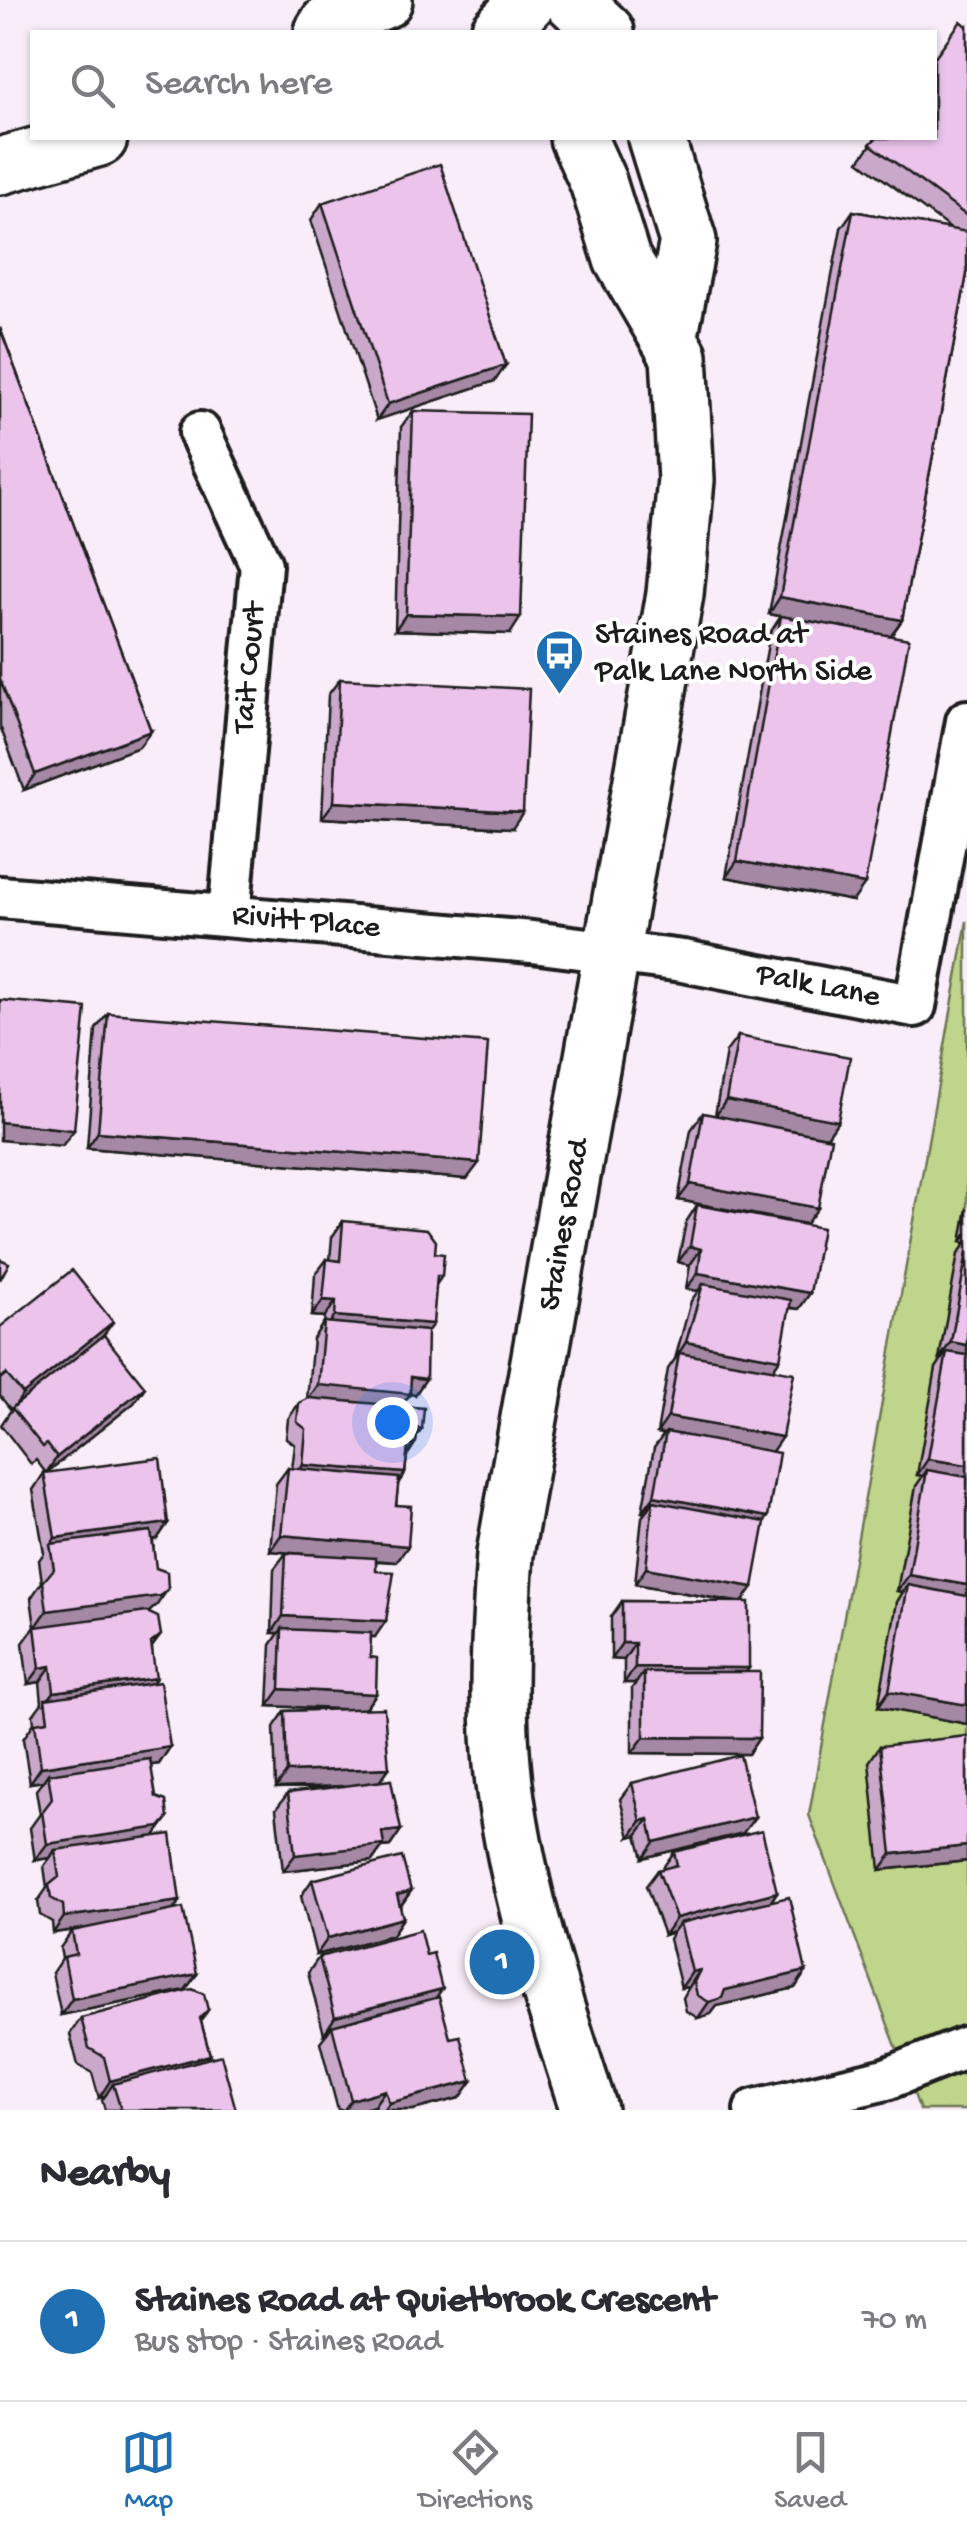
<!DOCTYPE html>
<html lang="en">
<head>
<meta charset="utf-8">
<style>
  :root { --surface:#fff; --page:#f7f7f7; --text:#2b2b33; --muted:#7c7c81; --line:#e1e1e2; --accent:#1f6fb2 }
  body { margin:0; font-family:"Gochi Hand",sans-serif; background:var(--page); color:var(--text) }
  .you { position:absolute; left:392px; top:1422px; width:35px; height:35px; margin:-25px; border:8px solid #fff; border-radius:50%; background:#1a73e8; box-shadow:0 0 0 15px #1a73e833 }
  .badge { display:grid; place-items:center; width:65px; height:65px; border-radius:50%; background:var(--accent); color:#fff; font-size:32px; font-weight:700 }
  .pin { position:absolute; translate:-50% -50%; border:5px solid #fff; box-shadow:0 2px 10px #0006 }
  .list { margin:0; padding:0; list-style:none }
  h2 { display:flex; justify-content:space-between; align-items:center; height:130px; margin:0; padding:0 40px; font-size:42px }
  h2 small { font-size:32px; font-weight:400; color:var(--muted) }
  .list li { display:grid; grid-template-columns:65px 1fr auto; gap:30px; align-items:center; box-sizing:border-box; height:160px; padding:0 40px; border-top:2px solid var(--line) }
  .list b { display:block; font-size:38px; white-space:nowrap }
  .list p { margin:0; font-size:32px; white-space:nowrap; color:var(--muted) }
  .list em { font-size:32px; font-style:normal; color:var(--muted) }
  .icon { flex:none; width:55px; height:55px; fill:none; stroke:currentColor; stroke-width:2; stroke-linecap:round; stroke-linejoin:round }
  .map { position:relative; flex:none; width:967px; height:2110px; overflow:hidden }
  .search { position:absolute; background:var(--surface); box-shadow:0 2px 8px #0004; left:30px; right:30px; top:30px; height:110px; display:flex; align-items:center; gap:25px; box-sizing:border-box; padding:0 35px; border-radius:0px; color:var(--muted); font-size:38px }
  .sheet { height:290px; background:var(--surface) }
  nav { display:flex; justify-content:space-around; align-items:center; box-sizing:border-box; height:140px; border-top:2px solid var(--line); background:var(--surface); font-size:28px; color:var(--muted) }
  nav a { display:grid; justify-items:center; gap:5px }
  nav .on { color:var(--accent) }
  .map>svg:first-child { display:block }
  .green { fill:#bfd58b; stroke:#6e7854; stroke-width:2.5 }
  .lines { fill:none; stroke-linecap:round; stroke-linejoin:round }
  .street-casing { stroke:#1c1c1c; stroke-width:48 }
  .secondary-casing { stroke:#1c1c1c; stroke-width:62 }
  .street { stroke:#fff; stroke-width:40 }
  .secondary { stroke:#fff; stroke-width:55 }
  .wall { fill:#caa8ca; stroke:#1c1c1c; stroke-width:2.5 }
  .shaded-wall { fill:#a488a4; stroke:#1c1c1c; stroke-width:2.5 }
  .building { fill:#ebc3eb; stroke:#1c1c1c; stroke-width:2.5 }
  .labels { text-anchor:middle; dominant-baseline:central; stroke-width:8; stroke-linejoin:round; paint-order:stroke }
  .poi-label { font-size:32px; fill:#1c1c1c; stroke:#fff; text-anchor:start }
  .street-label { font-size:32px; fill:#1c1c1c; stroke:#fff }
</style>
</head>
<body>
<div class="map">
<svg width="967" height="2110" viewBox="0 0 967 2110">
  <rect width="100%" height="100%" fill="#f9edf9"/>
  <filter id="ink" filterUnits="userSpaceOnUse"><feTurbulence type="fractalNoise" baseFrequency=".01" numOctaves="2"/><feDisplacementMap in="SourceGraphic" scale="20" xChannelSelector="R" yChannelSelector="G"/><feConvolveMatrix kernelMatrix="1 2 1 2 8 2 1 2 1" color-interpolation-filters="sRGB"/></filter>
  <g filter="url(#ink)">
    <polygon class="green" points="967,921 967,2110 920,2110 809,1815"/>
    <g class="lines">
      <defs>
        <g id="street">
          <polyline points="200,433 261,565 229,916"/>
          <polyline points="0,897 532,942 683,961 915,1006 967,721"/>
          <polyline points="755,2110 886,2079 967,2047"/>
        </g>
        <g id="secondary">
          <polyline points="572,0 606,32"/>
          <polyline points="323,32 328,24 384,0"/>
          <polyline points="499,32 529,0"/>
          <path d="M578 138 598 182 622 259 679 356 686 480 675 594 505 1554C500 1630 495 1708 504 1784 518 1895 554 2004 589 2110"/>
          <polyline points="656,138 688,241 670,334"/>
          <polyline points="0,166 99,138"/>
        </g>
      </defs>
      <use href="#street" class="street-casing"/>
      <use href="#secondary" class="secondary-casing"/>
      <use href="#street" class="street"/>
      <use href="#secondary" class="secondary"/>
    </g>
    <g class="wall">
      <polygon points="967,26 967,274 902,620 891,636 853,901 726,877 770,633 781,616 836,626 769,614 841,228 853,211 952,230 859,161 876,138"/>
      <polygon points="322,203 495,381 377,420 311,220"/>
      <polygon points="0,328 151,731 139,747 24,790 0,726"/>
      <polygon points="413,411 510,634 395,630 401,427"/>
      <polygon points="340,679 512,828 322,818 328,695"/>
      <polygon points="108,1013 467,1179 87,1148 96,1029"/>
      <polygon points="738,1036 838,1121 827,1137 806,1224 678,1200 691,1130 703,1113 715,1116 726,1052"/>
      <polygon points="697,1205 810,1293 799,1309 789,1308 773,1369 772,1451 764,1522 743,1602 749,1668 746,1672 759,1738 748,1754 632,1753 632,1688 636,1683 624,1683 624,1660 611,1659 611,1617 622,1601 733,1602 635,1584 642,1517 645,1513 642,1512 654,1448 664,1434 657,1433 668,1369 675,1359 691,1301 698,1291 686,1289 690,1265 678,1262 686,1222"/>
      <polygon points="967,1208 967,1724 878,1707 897,1602 903,1592 897,1591 916,1486 923,1476 917,1475 936,1368 942,1359 939,1359 958,1254 966,1243 961,1242"/>
      <polygon points="343,1221 435,1253 442,1276 436,1285 415,1395 410,1394 401,1406 422,1429 417,1436 416,1442 407,1456 405,1473 398,1483 396,1505 408,1546 396,1562 376,1561 375,1637 371,1637 370,1657 376,1694 365,1709 389,1768 379,1782 401,1830 390,1846 382,1847 372,1861 283,1871 276,1809 288,1793 347,1786 276,1788 274,1727 285,1711 350,1709 268,1706 271,1645 279,1633 272,1633 274,1569 286,1553 299,1554 270,1551 276,1484 288,1468 292,1469 295,1445 286,1438 288,1419 299,1403 307,1399 313,1339 324,1322 325,1317 312,1316 315,1275 327,1259 330,1260 332,1237"/>
      <polygon points="0,1327 102,1337 145,1387 134,1403 46,1473 36,1460 31,1464 1,1425 11,1410 0,1396"/>
      <polygon points="44,1473 168,1523 157,1539 153,1540 157,1605 147,1612 161,1635 152,1647 153,1683 170,1747 159,1764 151,1765 155,1836 180,1901 173,1910 197,1974 185,1990 61,2015 52,1973 62,1958 60,1948 72,1931 86,1928 53,1933 52,1922 40,1915 38,1901 47,1888 44,1866 50,1858 35,1860 30,1828 40,1814 36,1790 43,1781 30,1783 23,1739 34,1723 33,1715 42,1703 40,1682 28,1684 23,1643 35,1627 31,1598 42,1582 39,1560 44,1553 33,1490"/>
      <polygon points="880,1746 967,1861 880,1870 869,1762"/>
      <polygon points="632,1783 743,1833 643,1858 637,1835 630,1837 620,1799"/>
      <polygon points="674,1852 777,1892 771,1901 806,1971 795,1988 717,2006 711,2014 698,2018 686,2011 683,1998 689,1987 681,1988 669,1939 673,1932 664,1935 646,1886 658,1870 662,1869"/>
      <polygon points="312,1880 411,1891 400,1907 403,1918 392,1935 316,1955 301,1896"/>
      <polygon points="319,1957 435,1998 450,2038 472,2081 460,2098 413,2110 375,2110 374,2106 361,2110 338,2110 320,2042 327,2033 324,2034 308,1973"/>
      <polygon points="208,2010 201,2021 210,2055 207,2059 236,2110 105,2110 102,2100 105,2096 99,2098 92,2073 78,2065 70,2034 81,2018"/>
    </g>
    <g class="shaded-wall">
      <polygon points="506,365 495,381 377,420 388,404"/>
      <polygon points="780,597 902,620 890,636 769,614"/>
      <polygon points="406,614 521,617 510,634 395,630"/>
      <polygon points="151,731 139,747 24,790 35,774"/>
      <polygon points="334,802 523,812 512,828 322,818"/>
      <polygon points="737,861 865,884 853,901 726,877"/>
      <polygon points="726,1100 838,1121 827,1137 715,1117"/>
      <polygon points="0,1122 74,1130 62,1146 0,1140"/>
      <polygon points="98,1132 479,1163 467,1179 87,1148"/>
      <polygon points="690,1184 818,1208 806,1224 678,1200"/>
      <polygon points="967,1233 966,1243 961,1242"/>
      <polygon points="690,1246 701,1249 690,1265 678,1262"/>
      <polygon points="698,1273 810,1293 799,1309 701,1292 703,1284 698,1291 686,1289"/>
      <polygon points="323,1300 336,1301 325,1317 312,1316"/>
      <polygon points="335,1316 433,1324 421,1340 323,1332"/>
      <polygon points="113,1322 101,1339 11,1411 23,1394"/>
      <polygon points="686,1342 780,1359 769,1375 679,1353 675,1359"/>
      <polygon points="951,1342 967,1345 967,1363 947,1352 942,1359 939,1359"/>
      <polygon points="411,1377 426,1379 415,1395 410,1394 399,1410 307,1401 318,1385"/>
      <polygon points="145,1387 134,1403 46,1473 57,1457"/>
      <polygon points="668,1417 782,1437 771,1453 666,1432 664,1434 657,1433"/>
      <polygon points="418,1428 422,1429 411,1445 416,1442 405,1458 396,1463"/>
      <polygon points="928,1459 967,1465 967,1484 927,1470 923,1476 917,1475"/>
      <polygon points="303,1465 405,1473 394,1490 291,1481"/>
      <polygon points="654,1496 768,1517 757,1533 653,1501 645,1513 642,1512"/>
      <polygon points="168,1523 157,1539 52,1553 51,1545 55,1538"/>
      <polygon points="281,1535 408,1546 396,1562 270,1551"/>
      <polygon points="646,1568 753,1587 742,1603 635,1584"/>
      <polygon points="909,1575 967,1585 967,1603 908,1585 903,1592 897,1591"/>
      <polygon points="168,1589 157,1605 149,1612 35,1628 47,1611"/>
      <polygon points="283,1616 386,1621 375,1637 282,1633 282,1629 279,1633 272,1633"/>
      <polygon points="622,1643 635,1643 624,1660 611,1659"/>
      <polygon points="51,1666 40,1682 28,1684 40,1668"/>
      <polygon points="635,1667 749,1668 737,1684 644,1672 636,1683 624,1683"/>
      <polygon points="156,1678 144,1694 45,1704 54,1692"/>
      <polygon points="280,1689 376,1694 364,1710 268,1706"/>
      <polygon points="889,1691 967,1705 967,1724 878,1707"/>
      <polygon points="644,1737 759,1738 748,1754 632,1753"/>
      <polygon points="170,1747 159,1764 49,1780 48,1774 43,1781 30,1783 41,1767"/>
      <polygon points="389,1768 377,1785 276,1788 287,1772"/>
      <polygon points="755,1817 743,1833 643,1858 654,1842"/>
      <polygon points="168,1818 149,1844 55,1850 50,1858 35,1860 47,1844"/>
      <polygon points="649,1819 637,1835 630,1837 641,1821"/>
      <polygon points="401,1830 390,1846 382,1847 372,1861 283,1871 295,1855 382,1832"/>
      <polygon points="967,1846 967,1861 880,1870 892,1854"/>
      <polygon points="411,1891 399,1908 397,1895"/>
      <polygon points="777,1892 766,1909 680,1923 673,1932 664,1935 676,1918"/>
      <polygon points="180,1901 168,1917 53,1933 64,1917"/>
      <polygon points="403,1918 392,1935 316,1955 328,1938"/>
      <polygon points="700,1970 689,1987 681,1988 692,1972"/>
      <polygon points="806,1971 795,1988 717,2006 711,2014 698,2018 709,2002 725,1990"/>
      <polygon points="197,1974 185,1990 61,2015 72,1999"/>
      <polygon points="442,1989 431,2005 332,2026 327,2033 324,2034 335,2017"/>
      <polygon points="210,2055 198,2072 113,2084 105,2096 99,2098 110,2081"/>
      <polygon points="472,2081 460,2098 413,2110 384,2110 389,2103"/>
      <polygon points="385,2090 374,2106 361,2110 344,2110 351,2100"/>
    </g>
    <g class="building">
      <polygon points="961,21 967,26 967,216 870,144 876,138 934,138 934,58"/>
      <polygon points="440,164 506,365 388,404 322,203"/>
      <polygon points="853,211 967,232 967,274 902,620 780,597"/>
      <polygon points="0,328 151,731 35,774 0,679"/>
      <polygon points="413,411 528,414 521,617 406,614"/>
      <polygon points="781,616 909,639 865,884 737,861"/>
      <polygon points="340,679 529,689 523,812 334,802"/>
      <polygon points="0,1000 86,1008 74,1130 0,1122"/>
      <polygon points="108,1013 488,1043 479,1163 98,1132"/>
      <polygon points="738,1036 850,1057 838,1121 726,1100"/>
      <polygon points="703,1113 831,1138 818,1208 690,1184"/>
      <polygon points="697,1205 822,1228 810,1293 698,1273 701,1249 690,1246"/>
      <polygon points="343,1221 427,1229 436,1241 435,1253 444,1254 442,1276 437,1276 433,1324 335,1316 336,1301 323,1300 327,1259 340,1261"/>
      <polygon points="967,1252 967,1345 951,1342"/>
      <polygon points="0,1259 9,1263 0,1280"/>
      <polygon points="72,1270 113,1322 23,1394 6,1374 0,1379 0,1327"/>
      <polygon points="703,1284 791,1300 780,1359 686,1342"/>
      <polygon points="324,1322 427,1331 426,1379 411,1377 410,1394 318,1385"/>
      <polygon points="104,1335 145,1387 57,1457 47,1444 43,1447 12,1408"/>
      <polygon points="947,1352 967,1355 967,1465 928,1459"/>
      <polygon points="679,1353 794,1373 782,1437 668,1417"/>
      <polygon points="309,1398 424,1408 422,1429 418,1428 416,1442 408,1446 405,1473 303,1465 306,1429 297,1422 299,1403"/>
      <polygon points="666,1432 779,1453 768,1517 654,1496"/>
      <polygon points="160,1458 168,1523 55,1538 44,1473"/>
      <polygon points="288,1468 399,1478 396,1505 411,1506 408,1546 281,1535"/>
      <polygon points="927,1470 967,1477 967,1585 909,1575"/>
      <polygon points="653,1501 765,1522 753,1587 646,1568"/>
      <polygon points="151,1531 156,1568 167,1572 168,1589 160,1596 47,1611 43,1582 54,1569 50,1544"/>
      <polygon points="286,1553 376,1558 376,1571 394,1572 386,1621 283,1616"/>
      <polygon points="908,1585 967,1596 967,1705 889,1691"/>
      <polygon points="622,1601 749,1602 749,1668 635,1667 635,1643 622,1643"/>
      <polygon points="147,1612 158,1617 161,1635 151,1643 156,1678 54,1692 51,1666 40,1668 35,1627"/>
      <polygon points="282,1629 371,1633 370,1657 377,1658 376,1694 280,1689"/>
      <polygon points="644,1672 760,1672 759,1738 644,1737"/>
      <polygon points="160,1682 170,1747 41,1767 35,1723 48,1721 45,1699"/>
      <polygon points="384,1708 389,1768 287,1772 285,1711"/>
      <polygon points="967,1736 967,1846 892,1854 880,1746"/>
      <polygon points="740,1755 755,1817 654,1842 649,1819 641,1821 632,1783"/>
      <polygon points="150,1759 156,1797 166,1801 168,1818 160,1827 47,1844 42,1812 52,1799 48,1774"/>
      <polygon points="391,1780 401,1830 382,1832 384,1845 295,1855 288,1793"/>
      <polygon points="762,1830 777,1892 676,1918 658,1870 677,1865 674,1852"/>
      <polygon points="171,1834 180,1901 64,1917 63,1905 51,1898 49,1885 59,1877 55,1850"/>
      <polygon points="402,1857 411,1891 397,1895 403,1918 328,1938 312,1880"/>
      <polygon points="789,1897 806,1971 725,1990 722,1998 709,2002 697,1995 694,1982 700,1970 692,1972 680,1923"/>
      <polygon points="183,1908 197,1974 72,1999 64,1957 76,1954 72,1931"/>
      <polygon points="420,1930 426,1955 433,1953 442,1989 335,2017 319,1957"/>
      <polygon points="192,1989 204,1994 208,2010 200,2018 210,2055 110,2081 104,2057 89,2048 81,2018"/>
      <polygon points="439,1997 450,2038 460,2036 472,2081 389,2103 385,2090 351,2100 332,2026"/>
      <polygon points="221,2055 236,2110 121,2110 113,2084"/>
    </g>
  </g>
  <defs>
    <symbol id="bus-pin" viewBox="-11 -11 22 30"><path d="M0 17L-7.5 6A9.5 9.5 0 1 1 7.5 6Z" fill="#1f6fb2" stroke="#fff"/><path d="M-5-6H5V4H4V6H2V4H-2V6H-4V4H-5ZM-3.5-4V0h7V-4ZM-3.5 1.2v1.5H-2V1.2ZM2 1.2v1.5H3.5V1.2Z" fill="#fff"/></symbol>
  </defs>
  <g fill-rule="evenodd">
    <use href="#bus-pin" x="532" y="626" width="55" height="75"/>
  </g>
  <g class="labels">
    <g class="poi-label">
      <text x="595" y="636">Staines Road at<tspan x="595" dy="37">Palk Lane North Side</tspan></text>
    </g>
    <g class="street-label">
      <text transform="translate(251 668) rotate(-85)">Tait Court</text>
      <text transform="translate(306 923) rotate(5)">Rivitt Place</text>
      <text transform="translate(818 987) rotate(11)">Palk Lane</text>
      <text transform="translate(566 1225) rotate(-80)">Staines Road</text>
    </g>
  </g>
</svg>
<div class="you"></div>
<div class="pin badge" style="left:502px;top:1962px">1</div>
<div class="search"><svg class="icon" aria-label="search" viewBox="0 0 24 24"><circle cx="10" cy="10" r="6"/><path d="M15 15l6 6"/></svg>Search here</div>
</div>
<section class="sheet">
<h2>Nearby<small></small></h2>
<ul class="list">
<li><span class="badge">1</span><div><b>Staines Road at Quietbrook Crescent</b><p>Bus stop · Staines Road</p></div><em>70 m</em></li>
</ul>
</section>
<nav>
<a class="on"><svg class="icon" aria-label="map" viewBox="0 0 24 24"><path d="M3 6l6-2 6 2 6-2v14l-6 2-6-2-6 2zM9 4v14M15 6v14"/></svg>Map</a>
<a><svg class="icon" aria-label="directions" viewBox="0 0 24 24"><path d="M12 3l9 9-9 9-9-9zM9 14v-3h6M13 9l2 2-2 2"/></svg>Directions</a>
<a><svg class="icon" aria-label="saved" viewBox="0 0 24 24"><path d="M7 4h10v16l-5-4-5 4z"/></svg>Saved</a>
</nav>
</body>
</html>
